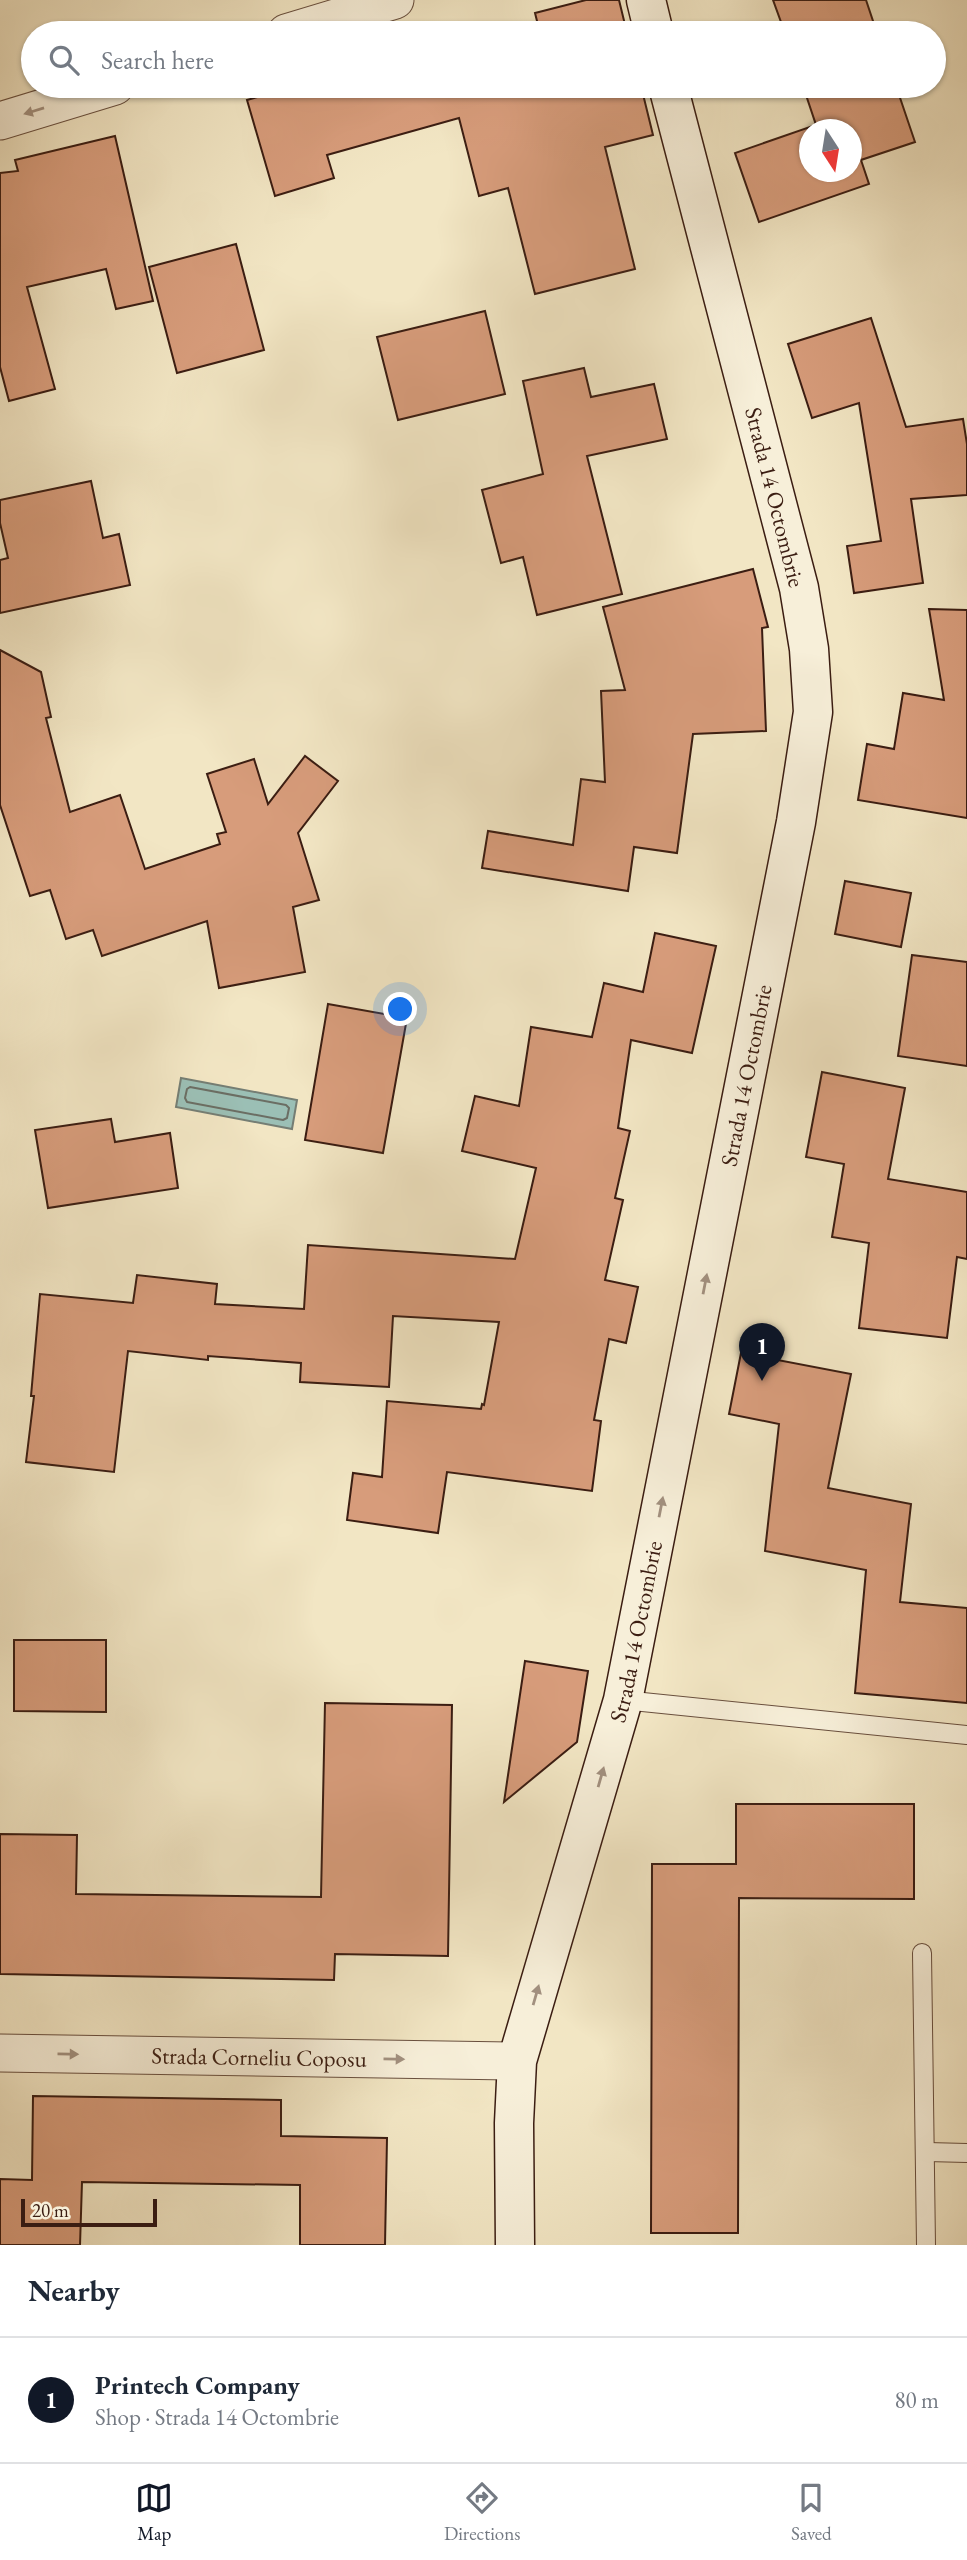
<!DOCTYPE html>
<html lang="en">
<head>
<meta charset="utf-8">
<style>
  :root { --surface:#fff; --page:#f2f2f3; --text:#1f2937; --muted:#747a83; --line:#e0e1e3; --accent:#111827 }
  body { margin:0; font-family:"EB Garamond",serif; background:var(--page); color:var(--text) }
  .compass { position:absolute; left:799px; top:119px; width:63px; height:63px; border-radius:50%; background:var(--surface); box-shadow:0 2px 5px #0004; rotate:168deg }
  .scale { position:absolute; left:21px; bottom:18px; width:136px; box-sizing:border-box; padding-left:7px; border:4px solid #3b1d12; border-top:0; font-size:19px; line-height:24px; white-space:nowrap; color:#3b1d12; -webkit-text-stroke:5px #f7efd9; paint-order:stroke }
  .you { position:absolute; left:401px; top:1010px; width:24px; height:24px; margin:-18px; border:5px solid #fff; border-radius:50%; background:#1a73e8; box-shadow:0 0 0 10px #1a73e833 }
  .badge { display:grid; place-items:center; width:46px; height:46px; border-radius:50%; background:var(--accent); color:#fff; font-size:23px; font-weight:700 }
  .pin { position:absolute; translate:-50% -58px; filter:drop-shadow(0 2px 4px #0008) }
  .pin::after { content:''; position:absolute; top:37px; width:24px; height:21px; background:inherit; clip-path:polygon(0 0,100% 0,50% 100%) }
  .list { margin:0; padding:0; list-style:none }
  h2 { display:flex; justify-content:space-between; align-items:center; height:91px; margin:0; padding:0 28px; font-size:30px }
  h2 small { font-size:23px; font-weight:400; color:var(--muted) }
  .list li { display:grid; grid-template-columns:46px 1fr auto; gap:21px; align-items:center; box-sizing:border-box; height:126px; padding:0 28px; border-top:2px solid var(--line) }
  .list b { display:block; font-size:26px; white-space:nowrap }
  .list p { margin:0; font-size:23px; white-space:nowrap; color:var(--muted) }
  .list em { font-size:23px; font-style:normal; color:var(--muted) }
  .icon { flex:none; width:38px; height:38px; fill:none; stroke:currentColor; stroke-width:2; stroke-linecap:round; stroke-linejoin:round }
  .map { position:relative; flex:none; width:967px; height:2245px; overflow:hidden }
  .search { position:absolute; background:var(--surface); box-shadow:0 2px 5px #0004; left:21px; right:21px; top:21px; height:77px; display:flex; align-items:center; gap:18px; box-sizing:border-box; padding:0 24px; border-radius:38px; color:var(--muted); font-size:26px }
  .sheet { height:217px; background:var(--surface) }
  nav { display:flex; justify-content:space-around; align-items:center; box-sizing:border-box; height:98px; border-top:2px solid var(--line); background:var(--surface); font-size:19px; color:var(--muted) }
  nav a { display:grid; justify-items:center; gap:4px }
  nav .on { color:var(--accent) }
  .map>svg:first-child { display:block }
  .water { fill:#9bbfb5; stroke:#757e74; stroke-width:2 }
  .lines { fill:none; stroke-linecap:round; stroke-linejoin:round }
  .shore { stroke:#6b6e64; stroke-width:2 }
  .building { fill:#d79c7b; stroke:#3b1d12; stroke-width:2; fill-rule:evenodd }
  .lane-casing { stroke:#694f3e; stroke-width:20 }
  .street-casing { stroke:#694f3e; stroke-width:39 }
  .secondary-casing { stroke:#3b1d12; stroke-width:41 }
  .lane { stroke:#f7efd9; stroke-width:18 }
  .street { stroke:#f7efd9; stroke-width:37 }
  .secondary { stroke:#f7efd9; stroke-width:38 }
  .oneway { fill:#a2907f }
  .labels { text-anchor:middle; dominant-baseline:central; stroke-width:5; stroke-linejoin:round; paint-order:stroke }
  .street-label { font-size:23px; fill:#3b1d12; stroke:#f7efd9 }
</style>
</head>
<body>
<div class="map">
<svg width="967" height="2245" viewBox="0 0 967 2245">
  <rect width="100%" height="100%" fill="#f2e6c4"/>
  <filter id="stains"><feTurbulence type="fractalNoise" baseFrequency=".00286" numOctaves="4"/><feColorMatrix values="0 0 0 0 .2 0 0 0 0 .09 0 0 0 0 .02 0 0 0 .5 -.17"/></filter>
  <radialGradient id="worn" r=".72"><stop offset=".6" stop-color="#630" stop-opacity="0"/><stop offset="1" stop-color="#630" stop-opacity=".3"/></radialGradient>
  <polygon class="water" points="181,1078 297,1100 292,1129 176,1107"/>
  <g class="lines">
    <polygon class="shore" points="190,1087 286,1105 289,1108 287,1118 283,1120 187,1102 185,1098 187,1089"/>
  </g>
  <g class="building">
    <polygon points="586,0 619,0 627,33 540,33 535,13"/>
    <polygon points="773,0 866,0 877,33 785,33"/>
    <polygon points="297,86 641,86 653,135 605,147 635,269 535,294 508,188 479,196 459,118 327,155 334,178 275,196 247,100"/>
    <path d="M803 86H896L915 142 861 160 869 184 759 222 735 153 816 125ZM809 130H851V172H809Z"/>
    <polygon points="115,136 153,301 116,309 106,269 27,287 55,389 9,401 0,367 0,173 18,171 15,160"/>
    <polygon points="236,244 264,350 177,373 149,267"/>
    <polygon points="485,311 505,394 398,420 377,337"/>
    <polygon points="871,318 906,427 963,419 967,444 967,495 911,499 923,583 854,593 847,546 881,541 859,403 812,418 788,344"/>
    <polygon points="584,368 591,397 654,384 667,439 587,456 622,594 537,615 523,557 501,563 482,490 543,474 523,381"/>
    <polygon points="91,481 103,538 119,534 130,585 0,613 0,560 8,558 0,523 0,500"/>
    <polygon points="753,569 768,627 762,628 766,731 693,734 677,853 634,847 628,891 482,868 488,831 573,845 581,779 605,782 601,691 625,690 603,607"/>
    <polygon points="929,609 967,610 967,818 858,800 867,744 894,749 903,693 944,700"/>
    <polygon points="0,650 41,672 51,717 46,718 70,812 120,795 145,869 220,844 217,834 226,832 207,774 254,759 268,804 305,756 338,781 298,833 319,900 293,907 305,972 219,988 207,921 102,956 93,930 66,939 50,890 30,896 0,805"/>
    <polygon points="845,881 911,893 901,947 835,934"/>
    <polygon points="655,933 716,946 692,1053 631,1040 618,1128 630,1131 615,1198 623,1200 605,1280 638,1287 626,1343 609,1339 594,1420 601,1421 592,1491 447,1472 438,1533 347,1520 353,1473 382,1477 387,1401 481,1409 482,1404 484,1405 499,1322 393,1316 389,1387 300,1382 301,1363 208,1356 208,1360 128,1351 114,1472 26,1462 34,1396 31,1396 40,1294 133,1303 137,1275 217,1284 215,1304 304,1309 308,1245 515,1259 536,1168 462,1151 475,1096 519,1106 531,1027 592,1037 604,983 643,992"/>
    <polygon points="912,955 967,962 967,1066 898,1056"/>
    <polygon points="328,1004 407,1018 383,1153 305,1140"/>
    <polygon points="822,1072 905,1088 888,1179 967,1192 967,1259 957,1257 947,1338 859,1328 869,1243 832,1237 844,1164 806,1157"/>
    <polygon points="111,1119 115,1142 170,1133 178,1188 48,1208 35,1130"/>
    <polygon points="741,1353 851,1374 828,1488 911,1504 900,1602 967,1608 967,1703 855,1693 866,1570 765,1551 779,1424 729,1414"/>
    <polygon points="14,1640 106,1640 106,1712 14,1711"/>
    <polygon points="525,1661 588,1671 577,1742 504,1802"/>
    <polygon points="325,1703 452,1705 448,1956 335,1954 334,1980 0,1974 0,1834 77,1835 76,1894 321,1897"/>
    <polygon points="736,1804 914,1804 914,1899 739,1898 738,2233 651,2233 652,1864 736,1864"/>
    <polygon points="33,2096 281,2100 281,2136 387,2138 385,2245 300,2245 300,2185 82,2182 80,2245 0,2245 0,2179 32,2180"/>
  </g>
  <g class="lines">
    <defs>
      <g id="lane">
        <polyline points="623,1700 967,1735"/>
        <polyline points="922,1953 926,2245"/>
        <polyline points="927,2152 967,2153"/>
      </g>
      <g id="street">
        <polyline points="286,33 395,0"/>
        <polyline points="0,121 115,86"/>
        <path id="s1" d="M0 2053 517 2061"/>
      </g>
      <g id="secondary">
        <polyline points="646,0 654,33"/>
        <path id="s2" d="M515 2245 514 2123 517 2061 623 1700 796 822 813 712 809 649 799 588 668 86"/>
      </g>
    </defs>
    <use href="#lane" class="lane-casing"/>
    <use href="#street" class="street-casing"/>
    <use href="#secondary" class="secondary-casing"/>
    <use href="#lane" class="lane"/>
    <use href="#street" class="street"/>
    <use href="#secondary" class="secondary"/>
  </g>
  <defs><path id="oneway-solid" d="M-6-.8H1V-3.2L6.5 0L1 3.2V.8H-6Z" transform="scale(1.75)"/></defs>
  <g class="oneway">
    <use href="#oneway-solid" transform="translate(34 111) rotate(163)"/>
    <use href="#oneway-solid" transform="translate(705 1284) rotate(-79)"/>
    <use href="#oneway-solid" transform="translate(661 1507) rotate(-79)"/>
    <use href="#oneway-solid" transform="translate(601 1777) rotate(-74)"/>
    <use href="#oneway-solid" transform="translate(536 1995) rotate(-74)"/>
    <use href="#oneway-solid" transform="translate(68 2054) rotate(1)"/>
    <use href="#oneway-solid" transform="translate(394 2059) rotate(1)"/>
  </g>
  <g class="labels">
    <g class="street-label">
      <text transform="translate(775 497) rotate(76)">Strada 14 Octombrie</text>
      <text stroke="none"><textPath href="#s2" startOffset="1197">Strada 14 Octombrie</textPath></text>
      <text stroke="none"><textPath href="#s2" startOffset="630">Strada 14 Octombrie</textPath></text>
      <text stroke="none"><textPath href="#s1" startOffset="259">Strada Corneliu Coposu</textPath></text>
    </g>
  </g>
  <rect width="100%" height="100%" filter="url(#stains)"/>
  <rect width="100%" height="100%" fill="url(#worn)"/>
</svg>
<svg class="compass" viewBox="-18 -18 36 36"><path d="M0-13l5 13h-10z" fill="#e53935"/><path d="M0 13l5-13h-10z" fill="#747a83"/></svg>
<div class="scale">20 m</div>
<div class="you"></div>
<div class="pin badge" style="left:762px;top:1381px">1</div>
<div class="search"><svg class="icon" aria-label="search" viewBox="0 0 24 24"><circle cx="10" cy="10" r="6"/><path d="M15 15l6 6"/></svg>Search here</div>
</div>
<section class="sheet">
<h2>Nearby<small></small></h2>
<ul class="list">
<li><span class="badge">1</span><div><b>Printech Company</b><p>Shop · Strada 14 Octombrie</p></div><em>80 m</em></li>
</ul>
</section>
<nav>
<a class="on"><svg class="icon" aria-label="map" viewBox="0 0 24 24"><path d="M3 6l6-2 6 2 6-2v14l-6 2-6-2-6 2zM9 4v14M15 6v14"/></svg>Map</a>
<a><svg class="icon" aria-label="directions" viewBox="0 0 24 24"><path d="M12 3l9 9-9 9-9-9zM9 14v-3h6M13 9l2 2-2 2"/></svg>Directions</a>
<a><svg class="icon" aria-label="saved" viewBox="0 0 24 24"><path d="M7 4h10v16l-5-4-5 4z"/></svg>Saved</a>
</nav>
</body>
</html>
